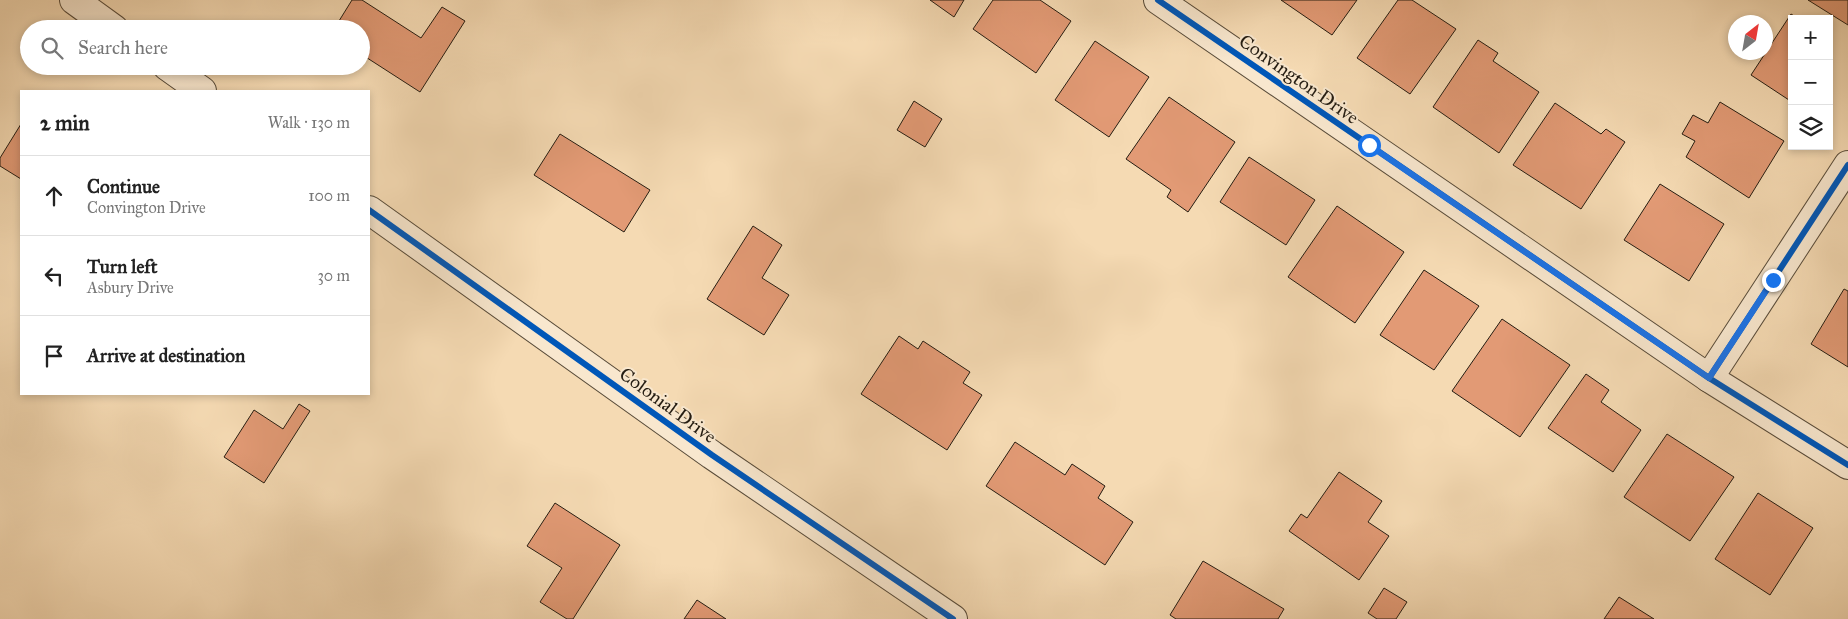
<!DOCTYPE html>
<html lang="en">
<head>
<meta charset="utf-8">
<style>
  :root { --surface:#fff; --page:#f6f6f6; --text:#222; --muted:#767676; --line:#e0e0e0 }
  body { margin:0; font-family:"IM FELL Great Primer",serif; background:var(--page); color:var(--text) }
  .controls { position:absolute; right:15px; top:15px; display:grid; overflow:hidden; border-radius:0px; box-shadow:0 2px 8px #0003 }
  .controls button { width:45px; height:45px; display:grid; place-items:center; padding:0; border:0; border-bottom:1px solid var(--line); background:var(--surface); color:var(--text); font:25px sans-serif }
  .compass { position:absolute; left:1728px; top:15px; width:45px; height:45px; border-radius:50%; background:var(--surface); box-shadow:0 2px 8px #0003; rotate:31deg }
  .stop { position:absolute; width:15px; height:15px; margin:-11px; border:4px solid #1a73e8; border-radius:50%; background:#fff }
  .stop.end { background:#1a73e8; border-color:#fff; box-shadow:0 1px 5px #0008 }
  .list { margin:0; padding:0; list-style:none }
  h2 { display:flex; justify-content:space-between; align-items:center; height:65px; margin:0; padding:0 20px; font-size:21px }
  h2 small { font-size:16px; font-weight:400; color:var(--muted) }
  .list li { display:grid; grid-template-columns:32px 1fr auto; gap:15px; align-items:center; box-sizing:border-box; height:80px; padding:0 20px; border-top:1px solid var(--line) }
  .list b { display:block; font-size:19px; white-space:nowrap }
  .list p { margin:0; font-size:16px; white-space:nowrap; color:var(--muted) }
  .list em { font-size:16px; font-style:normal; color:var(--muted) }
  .icon { flex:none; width:28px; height:28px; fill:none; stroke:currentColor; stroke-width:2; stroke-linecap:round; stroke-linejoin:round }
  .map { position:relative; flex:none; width:1848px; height:619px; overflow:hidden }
  .search { position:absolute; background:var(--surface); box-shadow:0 2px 8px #0003; left:20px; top:20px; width:350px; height:55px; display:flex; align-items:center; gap:12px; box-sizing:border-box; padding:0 18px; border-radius:28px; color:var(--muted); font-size:19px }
  .panel { position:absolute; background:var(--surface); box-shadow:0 2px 8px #0003; left:20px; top:90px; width:350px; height:305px; border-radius:0px }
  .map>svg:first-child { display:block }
  .building { fill:#e29a75; stroke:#251d12 }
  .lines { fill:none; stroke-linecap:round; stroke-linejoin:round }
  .minor-casing { stroke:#594c3a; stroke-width:30 }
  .minor { stroke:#f8e7ce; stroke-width:28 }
  .cycleway-casing { stroke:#f8e7ce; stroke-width:9 }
  .cycleway { stroke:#0057b8; stroke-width:6 }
  .route { stroke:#1a73e8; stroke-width:6 }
  .labels { text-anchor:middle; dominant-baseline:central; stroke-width:4; stroke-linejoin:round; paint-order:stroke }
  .street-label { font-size:19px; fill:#251d12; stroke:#f8e7ce }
</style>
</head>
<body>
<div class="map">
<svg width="1848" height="619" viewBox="0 0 1848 619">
  <rect width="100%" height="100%" fill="#f5dab3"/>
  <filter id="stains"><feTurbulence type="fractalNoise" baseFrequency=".004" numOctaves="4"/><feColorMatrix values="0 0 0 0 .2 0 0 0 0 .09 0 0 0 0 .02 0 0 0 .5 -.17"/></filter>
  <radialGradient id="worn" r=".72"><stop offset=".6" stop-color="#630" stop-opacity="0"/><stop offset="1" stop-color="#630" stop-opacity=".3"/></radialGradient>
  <g class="building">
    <polygon points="352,0 362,0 421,38 442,7 465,21 420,92 361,54 361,29 334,29"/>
    <polygon points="930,0 964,0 954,17"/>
    <polygon points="993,0 1040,0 1071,21 1036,73 973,29"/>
    <polygon points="1281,0 1357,0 1332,35"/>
    <polygon points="1398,0 1412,0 1456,29 1410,94 1357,58"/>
    <polygon points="1808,0 1848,0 1848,25"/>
    <polygon points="1791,14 1799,19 1792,19 1792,102 1751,75"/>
    <polygon points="1478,40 1498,53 1493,61 1539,92 1499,153 1433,107"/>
    <polygon points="1095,41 1149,77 1109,137 1055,100"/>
    <polygon points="1169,97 1235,142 1188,212 1167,197 1171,190 1126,159"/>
    <polygon points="914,101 942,119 925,147 897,130"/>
    <polygon points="1720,102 1784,141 1749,198 1686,157 1695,141 1682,134 1693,115 1708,123"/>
    <polygon points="1555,103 1601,134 1606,129 1625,142 1581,209 1513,165"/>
    <polygon points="21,124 21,179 0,166 0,158"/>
    <polygon points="560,134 650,190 624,232 534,175"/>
    <polygon points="1249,157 1315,200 1286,245 1220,202"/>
    <polygon points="1660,184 1724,224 1689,281 1624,240"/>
    <polygon points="1337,206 1404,252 1355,323 1288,277"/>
    <polygon points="753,226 782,245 762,278 789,295 764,335 707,299"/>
    <polygon points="1424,270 1479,306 1434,370 1380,335"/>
    <polygon points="1844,289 1848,291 1848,367 1811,344"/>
    <polygon points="1502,319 1570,365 1520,437 1452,391"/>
    <polygon points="899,336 918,349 923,341 970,372 963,383 982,395 947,450 861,394"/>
    <polygon points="1586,374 1609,390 1601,402 1641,430 1613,472 1548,428"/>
    <polygon points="299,404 310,411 264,483 224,457 254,410 283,429"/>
    <polygon points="1667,434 1734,477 1690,541 1624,497"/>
    <polygon points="1015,442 1065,475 1072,464 1105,486 1098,498 1133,522 1105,565 986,486"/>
    <polygon points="1339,472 1382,501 1368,522 1389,536 1359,580 1289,531 1301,514 1307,518"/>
    <polygon points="1758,493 1813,528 1770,595 1715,559"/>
    <polygon points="555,503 620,545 573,619 567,619 540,602 562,568 527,546"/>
    <polygon points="1203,561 1284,609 1278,619 1176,619 1170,615"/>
    <polygon points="1384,588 1407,602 1396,619 1377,619 1368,613"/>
    <polygon points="1619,597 1654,619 1604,619"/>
    <polygon points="697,600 726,619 684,619"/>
  </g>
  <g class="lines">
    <defs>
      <g id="minor">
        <polyline points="74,0 114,29"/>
        <polyline points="1158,0 1709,378 1848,465"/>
        <polyline points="167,66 202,91"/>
        <polyline points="369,210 712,455 953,619"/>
        <polyline points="1709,378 1848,165"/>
      </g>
    </defs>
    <use href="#minor" class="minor-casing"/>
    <use href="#minor" class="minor"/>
    <defs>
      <g id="cycleway">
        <polyline points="1158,0 1709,378 1848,465"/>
        <polyline points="369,210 712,455 953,619"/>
        <polyline points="1709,378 1848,165"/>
      </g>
    </defs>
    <use href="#cycleway" class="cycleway-casing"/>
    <use href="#cycleway" class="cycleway"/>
  </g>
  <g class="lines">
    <polyline class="route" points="1369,145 1709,378 1773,280"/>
  </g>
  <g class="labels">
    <g class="street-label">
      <text transform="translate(1299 79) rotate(35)">Convington Drive</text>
      <text transform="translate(668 405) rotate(36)">Colonial Drive</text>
    </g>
  </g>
  <rect width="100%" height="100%" filter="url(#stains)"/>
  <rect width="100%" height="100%" fill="url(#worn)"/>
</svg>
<div class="controls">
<button>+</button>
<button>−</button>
<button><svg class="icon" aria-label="layers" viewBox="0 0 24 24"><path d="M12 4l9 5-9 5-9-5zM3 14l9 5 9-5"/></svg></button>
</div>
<svg class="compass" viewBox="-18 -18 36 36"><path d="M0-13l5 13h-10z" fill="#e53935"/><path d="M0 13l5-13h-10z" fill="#767676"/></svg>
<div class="stop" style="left:1369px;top:145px"></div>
<div class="stop end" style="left:1773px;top:280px"></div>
<div class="search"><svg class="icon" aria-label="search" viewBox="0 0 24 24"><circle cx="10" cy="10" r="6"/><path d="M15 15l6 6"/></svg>Search here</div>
<section class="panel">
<h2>2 min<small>Walk · 130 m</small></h2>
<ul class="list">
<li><svg class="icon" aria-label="ahead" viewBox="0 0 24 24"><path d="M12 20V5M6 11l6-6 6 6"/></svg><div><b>Continue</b><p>Convington Drive</p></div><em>100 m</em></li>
<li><svg class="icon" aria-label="left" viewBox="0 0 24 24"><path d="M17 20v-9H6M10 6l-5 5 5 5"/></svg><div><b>Turn left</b><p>Asbury Drive</p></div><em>30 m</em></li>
<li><svg class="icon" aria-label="arrive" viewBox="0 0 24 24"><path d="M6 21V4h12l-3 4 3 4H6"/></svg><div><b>Arrive at destination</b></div></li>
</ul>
</section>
</div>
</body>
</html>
